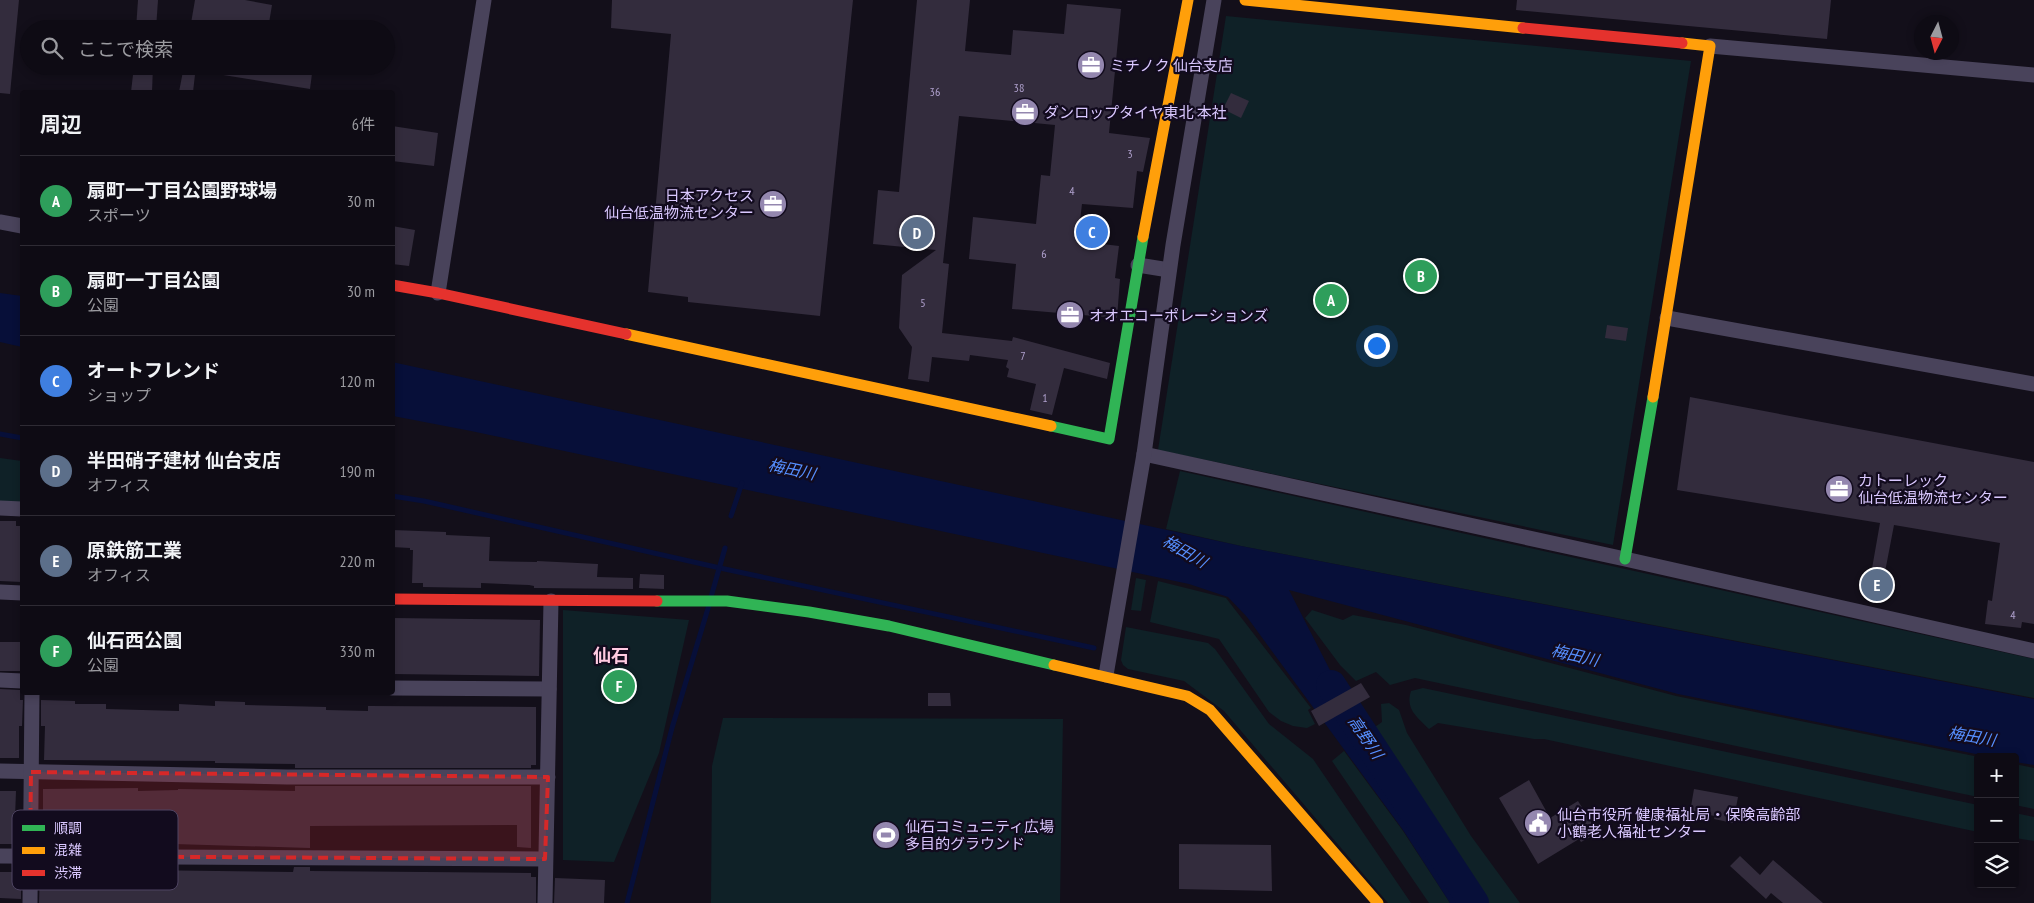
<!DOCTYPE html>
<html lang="ja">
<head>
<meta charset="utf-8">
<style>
  :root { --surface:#0e0b14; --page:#17141d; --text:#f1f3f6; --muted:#9b9ba0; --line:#2e2b34; --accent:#8c9099 }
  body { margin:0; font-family:"PT Sans Narrow","Noto Sans JP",sans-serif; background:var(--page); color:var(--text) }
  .controls { position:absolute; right:15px; bottom:15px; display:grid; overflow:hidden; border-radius:5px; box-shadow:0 2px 8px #0003 }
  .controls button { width:45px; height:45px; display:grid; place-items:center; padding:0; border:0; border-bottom:1px solid var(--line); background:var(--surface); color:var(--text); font:25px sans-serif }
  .compass { position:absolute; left:1914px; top:15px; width:45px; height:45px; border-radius:50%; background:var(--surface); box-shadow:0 2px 8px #0003; rotate:186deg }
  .you { position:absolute; left:1376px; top:345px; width:18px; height:18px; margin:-12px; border:4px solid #fff; border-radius:50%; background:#1a73e8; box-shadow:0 0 0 8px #1a73e833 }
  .badge { display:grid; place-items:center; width:32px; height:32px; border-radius:50%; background:var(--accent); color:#fff; font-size:16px; font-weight:700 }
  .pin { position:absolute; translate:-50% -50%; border:2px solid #fff; box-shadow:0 1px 5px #0006 }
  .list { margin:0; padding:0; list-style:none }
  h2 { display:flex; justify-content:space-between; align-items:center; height:65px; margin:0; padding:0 20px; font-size:21px }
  h2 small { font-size:16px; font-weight:400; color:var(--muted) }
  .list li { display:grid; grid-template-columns:32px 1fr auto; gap:15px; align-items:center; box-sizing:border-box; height:90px; padding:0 20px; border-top:1px solid var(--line) }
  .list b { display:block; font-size:19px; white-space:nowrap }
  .list p { margin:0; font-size:16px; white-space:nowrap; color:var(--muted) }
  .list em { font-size:16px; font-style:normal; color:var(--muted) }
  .icon { flex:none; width:28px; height:28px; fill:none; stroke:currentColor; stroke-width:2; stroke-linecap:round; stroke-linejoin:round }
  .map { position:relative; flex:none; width:2034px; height:903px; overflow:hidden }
  .search { position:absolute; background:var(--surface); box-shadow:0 2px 8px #0003; left:20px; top:20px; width:375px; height:55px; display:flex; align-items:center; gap:12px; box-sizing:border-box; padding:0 18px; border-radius:28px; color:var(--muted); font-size:19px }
  .panel { position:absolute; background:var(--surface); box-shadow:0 2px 8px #0003; left:20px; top:90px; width:375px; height:605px; border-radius:5px }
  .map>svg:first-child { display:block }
  .green { fill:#0f2127 }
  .water { fill:#070f39 }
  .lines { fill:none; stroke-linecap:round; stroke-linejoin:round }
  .stream { stroke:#070f39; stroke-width:5 }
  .river { stroke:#070f39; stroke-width:30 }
  .building { fill:#332c3d }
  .street { stroke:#49435b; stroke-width:15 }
  .fast { stroke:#30b455; stroke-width:11 }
  .slow { stroke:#ff9f0a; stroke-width:11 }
  .jam { stroke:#e5322d; stroke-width:11 }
  .marked { fill:#d62828; fill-opacity:0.2; stroke:#d62828; stroke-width:4; stroke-dasharray:10 6; stroke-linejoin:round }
  .labels { text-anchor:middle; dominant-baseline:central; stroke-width:4.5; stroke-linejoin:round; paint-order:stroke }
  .number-label { font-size:12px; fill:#b0a1ce }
  .poi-label { font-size:15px; fill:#dac8ff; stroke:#120b1e; text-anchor:start }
  .water-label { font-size:16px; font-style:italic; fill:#568fff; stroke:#120b1e }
  .quarter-label { font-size:18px; font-weight:bold; fill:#ffcae1; stroke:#120b1e }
  .key { fill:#120b1e; stroke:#4e4462; stroke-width:1 }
  .key-label { font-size:14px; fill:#dac8ff }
</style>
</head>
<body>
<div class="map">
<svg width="2034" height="903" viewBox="0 0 2034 903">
  <rect width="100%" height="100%" fill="#130f1a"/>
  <g class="green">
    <polygon points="1226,16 1691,61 1613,545 1158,450"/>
    <polygon points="0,458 22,461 22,502 0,502"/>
    <polygon points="1180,471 2034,659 2034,698 1241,546 1166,529"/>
    <polygon points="1136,578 1146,580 1141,611 1131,610"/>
    <polygon points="1158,581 1226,598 1311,708 1308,710 1315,724 1307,728 1293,726 1281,721 1269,712 1219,639 1150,622"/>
    <polygon points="563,610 689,620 659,753 614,862 563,860"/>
    <polygon points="1312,610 1343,620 1353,615 1406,625 1676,696 1979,757 1978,797 1415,678 1390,685 1376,672 1356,681 1340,665 1305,618"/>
    <polygon points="1126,627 1208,643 1215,649 1269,724 1313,759 1411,903 1388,903 1224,711 1184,681 1128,669 1123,665 1121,660"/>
    <path d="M1423 688 1978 805V832L1544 739H1534L1438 723 1429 729C1417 717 1405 709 1411 691Z"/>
    <polygon points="1389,703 1399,710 1407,733 1471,836 1520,903 1477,903 1368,732 1382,722 1381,704"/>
    <polygon points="723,718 1063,719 1060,903 711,903 712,766"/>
    <polygon points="1344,751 1403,831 1450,903 1429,903 1332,761"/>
    <polygon points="2015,764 2034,768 2034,809 2015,805"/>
    <polygon points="2015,813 2034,817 2034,841 2015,838"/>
  </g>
  <g class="water">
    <polygon points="0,293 22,296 22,347 0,342"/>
    <polygon points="392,362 1241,546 2034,699 2034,765 2015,762 2015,757 1991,757 1678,694 1289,590 1378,764 1470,903 1450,903 1403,830 1247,617 1228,597 1189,584 471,431 393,416"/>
  </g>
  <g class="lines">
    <g class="stream">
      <polyline points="0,434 22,438"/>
      <polyline points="392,496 424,501 720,568 1094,648"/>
      <polyline points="731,516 742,483"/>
      <polyline points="711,597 725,548"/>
      <polyline points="627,903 672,728 709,605"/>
    </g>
    <polyline class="river" points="1331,685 1474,903"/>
  </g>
  <g class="building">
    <polygon points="0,0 19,0 10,94 0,93"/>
    <polygon points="138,0 158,0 156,29 136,29"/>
    <polygon points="195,0 245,0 272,5 268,29 190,29"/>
    <polygon points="612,0 853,0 820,316 688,302 688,297 648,292 671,34 611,28"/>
    <polygon points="917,0 970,0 965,51 1011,55 1013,30 1064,34 1067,4 1121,9 1109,133 1150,138 1143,172 1137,171 1133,208 1082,204 1079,229 1088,230 1086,242 1119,246 1115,278 1120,279 1117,318 1012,309 1016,264 969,259 973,217 1036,224 1041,175 1050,176 1055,125 959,116 943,263 949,264 942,333 1012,341 1013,337 1110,363 1107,379 1064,368 1052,415 1030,410 1036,384 1007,377 1009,369 1006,367 1008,360 970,355 969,361 932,357 929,382 908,379 912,347 899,328 902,275 936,250 873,244 878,190 899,192"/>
    <polygon points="1517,0 1831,0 1827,39 1516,10"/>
    <polygon points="134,66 153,66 152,92 131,92"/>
    <polygon points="184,66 196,66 193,92 179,92"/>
    <polygon points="218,66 313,66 310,89 217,74"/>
    <polygon points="1231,93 1249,101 1241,118 1223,109"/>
    <polygon points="392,126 438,133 434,166 392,161"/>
    <polygon points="392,226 415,230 409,266 392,264"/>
    <polygon points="1607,325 1628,328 1626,341 1605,338"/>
    <polygon points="1690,397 2034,462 2034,624 2022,622 2021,628 1985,624 1988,600 1992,601 2000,543 1894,525 1885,572 1887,572 1883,600 1867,597 1880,523 1677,490"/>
    <polygon points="0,521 16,521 16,526 22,526 22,582 0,581"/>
    <polygon points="392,530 446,532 446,535 490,537 489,561 537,562 537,561 598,564 597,577 633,578 633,589 534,588 534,586 529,585 481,583 481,588 423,587 423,583 412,583 413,550 410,550 410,548 392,547"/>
    <polygon points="640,574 664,575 664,589 639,588"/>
    <polygon points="392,618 540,620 539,676 392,674"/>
    <rect x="0" y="642" width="22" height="29"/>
    <polygon points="1361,683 1370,697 1319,726 1311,711"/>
    <polygon points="0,689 20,690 20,700 23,700 22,726 19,726 19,758 0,758"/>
    <polygon points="928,693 950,693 951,706 928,706"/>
    <polygon points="41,700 75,701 75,704 106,704 106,709 179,711 179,704 215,706 215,701 245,702 245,705 326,707 326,710 368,711 368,706 536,707 536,765 531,765 531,768 295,768 295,764 215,763 215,761 44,760 45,726 41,726"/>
    <polygon points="1529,780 1550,818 1578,801 1598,833 1581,842 1579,839 1538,864 1499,798"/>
    <polygon points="295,786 531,786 531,848 517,847 517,825 310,826 310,848 174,844 138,844 138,847 43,847 43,789 138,788 138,791 178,790 178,789 295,791"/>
    <polygon points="1694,789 1738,797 1733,823 1714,819 1715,816 1690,812"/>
    <polygon points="0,791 16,791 14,844 0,844"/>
    <polygon points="1179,844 1271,845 1272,891 1179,889"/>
    <polygon points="1740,856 1760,875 1773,860 1823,903 1783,903 1771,893 1766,899 1730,866"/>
    <polygon points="43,866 139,866 139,870 293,872 294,867 310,867 310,871 531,873 531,877 536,877 536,903 39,903 40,868 43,868"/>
    <polygon points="0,872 21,872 21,899 0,898"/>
    <polygon points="555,878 605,880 604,903 554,903"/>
  </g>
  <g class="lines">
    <g class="street">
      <polyline points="1710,46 2034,75"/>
      <polyline points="0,222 22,226"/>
      <polyline points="1138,265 1169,270"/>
      <polyline points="438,293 484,0"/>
      <polyline points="1667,318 2034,384"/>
      <polyline points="1144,454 1625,559 2034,651"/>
      <polyline points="0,508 22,509"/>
      <polyline points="0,592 22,593"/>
      <polyline points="1106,675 1144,454 1173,245 1214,0"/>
      <polyline points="0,680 22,681"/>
      <polyline points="392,688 549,689"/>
      <polyline points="0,771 287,777 548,777"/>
      <polyline points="0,856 545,859"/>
      <polyline points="30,903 32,692"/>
      <polyline points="545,903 551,601"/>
    </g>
    <g class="fast">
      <polyline points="1051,426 1109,439 1143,237"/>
      <polyline points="1625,559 1653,397"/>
      <polyline points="657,601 727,601 809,612 889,626 1054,665"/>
    </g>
    <g class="slow">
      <polyline points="1245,0 1523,28"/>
      <polyline points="1143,237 1188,0"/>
      <polyline points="626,334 1051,426"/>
      <polyline points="1653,397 1710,46 1682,43"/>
      <polyline points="1054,665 1187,696 1210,710 1378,903"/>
    </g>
    <g class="jam">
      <polyline points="1523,28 1682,43"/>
      <polyline points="392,285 438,293 626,334"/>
      <polyline points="392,599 657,601"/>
    </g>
  </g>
  <path class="marked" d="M31 772 548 777 545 859 30 856Z"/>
  <defs>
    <symbol id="office-disc" viewBox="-11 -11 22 22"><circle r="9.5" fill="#9487af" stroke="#120b1e"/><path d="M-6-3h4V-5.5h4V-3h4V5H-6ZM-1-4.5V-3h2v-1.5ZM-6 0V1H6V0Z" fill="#fff"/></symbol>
    <symbol id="civic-disc" viewBox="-11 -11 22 22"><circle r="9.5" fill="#9487af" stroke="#120b1e"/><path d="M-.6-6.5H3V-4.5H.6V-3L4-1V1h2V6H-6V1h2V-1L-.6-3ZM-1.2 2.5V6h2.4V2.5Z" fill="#fff"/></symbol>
    <symbol id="stadium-disc" viewBox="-11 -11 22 22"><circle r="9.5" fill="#9487af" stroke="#120b1e"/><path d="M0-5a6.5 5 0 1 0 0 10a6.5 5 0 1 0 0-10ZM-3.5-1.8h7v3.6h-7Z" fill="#fff"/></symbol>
  </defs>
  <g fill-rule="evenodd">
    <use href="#office-disc" x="1075" y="49" width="32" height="32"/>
    <use href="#office-disc" x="1009" y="96" width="32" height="32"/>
    <use href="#office-disc" x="757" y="188" width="32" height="32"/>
    <use href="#office-disc" x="1054" y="299" width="32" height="32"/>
    <use href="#office-disc" x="1823" y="473" width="32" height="32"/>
    <use href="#civic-disc" x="1522" y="807" width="32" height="32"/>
    <use href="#stadium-disc" x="870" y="819" width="32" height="32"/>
  </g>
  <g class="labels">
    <g class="number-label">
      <text x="1019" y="87">38</text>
      <text x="935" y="91">36</text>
      <text x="1130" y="153">3</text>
      <text x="1072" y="190">4</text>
      <text x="1044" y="253">6</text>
      <text x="923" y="302">5</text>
      <text x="1023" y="355">7</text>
      <text x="1045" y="397">1</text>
      <text x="2013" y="614">4</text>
    </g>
    <g class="poi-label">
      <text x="1110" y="65">ミチノク 仙台支店</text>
      <text x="1044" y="112">ダンロップタイヤ東北 本社</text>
      <text x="754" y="195" text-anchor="end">日本アクセス<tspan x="754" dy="17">仙台低温物流センター</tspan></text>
      <text x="1089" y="315">オオエコーポレーションズ</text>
      <text x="1858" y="480">カトーレック<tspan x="1858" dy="17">仙台低温物流センター</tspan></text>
      <text x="1557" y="814">仙台市役所 健康福祉局・保険高齢部<tspan x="1557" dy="17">小鶴老人福祉センター</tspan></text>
      <text x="905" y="826">仙石コミュニティ広場<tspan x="905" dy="17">多目的グラウンド</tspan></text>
    </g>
    <g class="water-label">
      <text transform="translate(792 469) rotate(12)">梅田川</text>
      <text transform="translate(1185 551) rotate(30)">梅田川</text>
      <text transform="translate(1575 655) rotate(13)">梅田川</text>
      <text transform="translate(1972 736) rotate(10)">梅田川</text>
      <text transform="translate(1366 737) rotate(56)">高野川</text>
    </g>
    <g class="quarter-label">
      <text x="611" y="655">仙石</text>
    </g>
  </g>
  <rect x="12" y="810" width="166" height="80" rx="8" class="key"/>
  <rect x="22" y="825" width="23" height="6" fill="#30b455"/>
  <rect x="22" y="847" width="23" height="7" fill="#ff9f0a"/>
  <rect x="22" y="870" width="23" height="6" fill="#e5322d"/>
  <g class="key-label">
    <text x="54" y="833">順調</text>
    <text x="54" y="855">混雑</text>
    <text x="54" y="878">渋滞</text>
  </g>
</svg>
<div class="controls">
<button>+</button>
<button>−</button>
<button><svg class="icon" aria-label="layers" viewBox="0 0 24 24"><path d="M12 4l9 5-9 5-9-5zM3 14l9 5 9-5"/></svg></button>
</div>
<svg class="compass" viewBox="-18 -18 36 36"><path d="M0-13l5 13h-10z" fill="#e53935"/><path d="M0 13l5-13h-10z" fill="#9b9ba0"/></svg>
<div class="you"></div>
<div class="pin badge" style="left:1331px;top:300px;background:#2e9e5b">A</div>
<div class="pin badge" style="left:1421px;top:276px;background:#2e9e5b">B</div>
<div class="pin badge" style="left:1092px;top:232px;background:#3f7fe0">C</div>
<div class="pin badge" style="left:917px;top:233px;background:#5c6f8a">D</div>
<div class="pin badge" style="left:1877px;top:585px;background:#5c6f8a">E</div>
<div class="pin badge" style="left:619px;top:686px;background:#2e9e5b">F</div>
<div class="search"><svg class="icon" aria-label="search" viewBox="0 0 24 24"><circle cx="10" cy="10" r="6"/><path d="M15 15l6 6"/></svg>ここで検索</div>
<section class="panel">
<h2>周辺<small>6件</small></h2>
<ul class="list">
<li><span class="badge" style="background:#2e9e5b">A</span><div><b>扇町一丁目公園野球場</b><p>スポーツ</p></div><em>30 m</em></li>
<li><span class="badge" style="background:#2e9e5b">B</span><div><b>扇町一丁目公園</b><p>公園</p></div><em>30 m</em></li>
<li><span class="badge" style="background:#3f7fe0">C</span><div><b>オートフレンド</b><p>ショップ</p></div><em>120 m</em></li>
<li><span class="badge" style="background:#5c6f8a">D</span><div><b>半田硝子建材 仙台支店</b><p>オフィス</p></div><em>190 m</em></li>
<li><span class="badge" style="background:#5c6f8a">E</span><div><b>原鉄筋工業</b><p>オフィス</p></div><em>220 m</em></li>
<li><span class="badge" style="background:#2e9e5b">F</span><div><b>仙石西公園</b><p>公園</p></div><em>330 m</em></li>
</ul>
</section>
</div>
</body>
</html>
